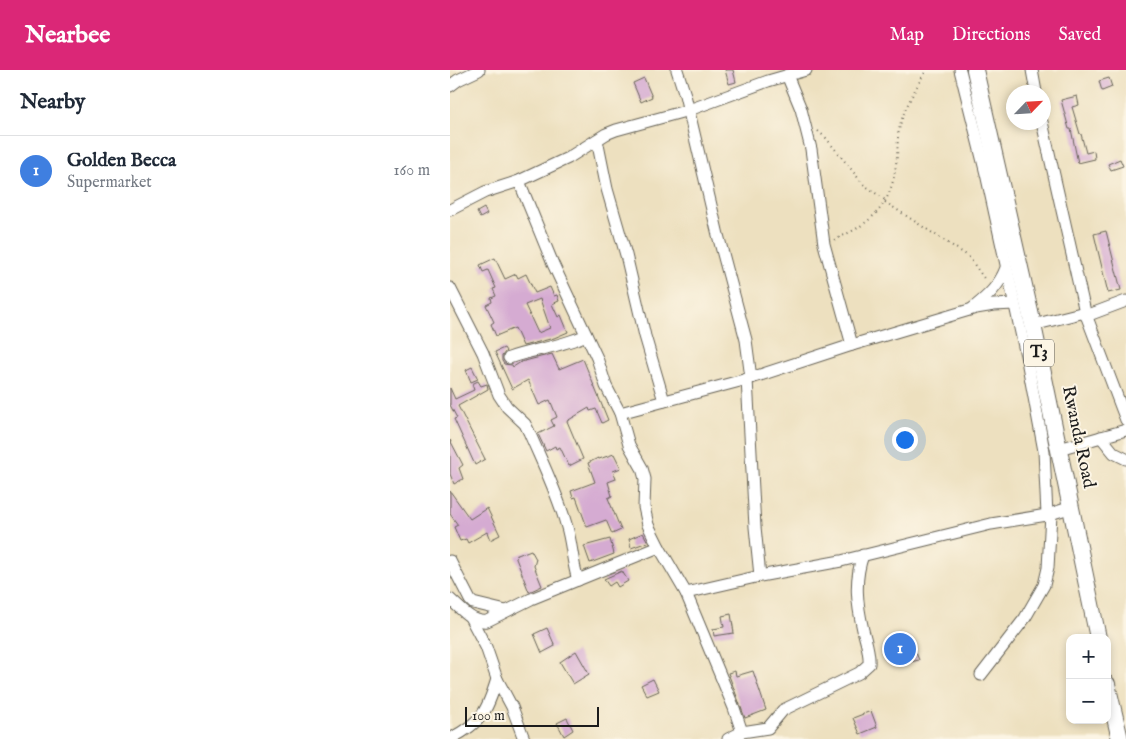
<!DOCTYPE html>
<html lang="en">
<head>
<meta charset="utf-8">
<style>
  :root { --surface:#fff; --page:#f6f6f7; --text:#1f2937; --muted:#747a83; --line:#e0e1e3; --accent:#db2777 }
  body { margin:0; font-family:"IM FELL English",serif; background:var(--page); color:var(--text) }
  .controls { position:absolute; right:15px; bottom:15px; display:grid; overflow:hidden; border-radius:10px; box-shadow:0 2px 8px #0003 }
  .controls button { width:45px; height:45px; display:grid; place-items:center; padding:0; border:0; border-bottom:1px solid var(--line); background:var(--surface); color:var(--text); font:25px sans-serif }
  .compass { position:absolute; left:556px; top:15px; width:45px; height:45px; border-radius:50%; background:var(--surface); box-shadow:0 2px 8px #0003; rotate:65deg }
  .scale { position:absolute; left:15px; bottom:12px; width:134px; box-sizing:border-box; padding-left:5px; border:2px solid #1c1c1c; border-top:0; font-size:14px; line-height:18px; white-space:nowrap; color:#1c1c1c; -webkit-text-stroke:4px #fcf5e5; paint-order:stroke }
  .you { position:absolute; left:454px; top:369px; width:18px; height:18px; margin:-12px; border:4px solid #fff; border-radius:50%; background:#1a73e8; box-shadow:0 0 0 8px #1a73e833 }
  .badge { display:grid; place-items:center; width:32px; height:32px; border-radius:50%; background:var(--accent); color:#fff; font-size:16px; font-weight:700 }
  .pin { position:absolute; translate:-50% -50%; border:2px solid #fff; box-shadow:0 1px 5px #0006 }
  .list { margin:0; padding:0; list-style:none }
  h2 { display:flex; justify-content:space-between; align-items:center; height:65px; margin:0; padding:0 20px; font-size:21px }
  h2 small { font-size:16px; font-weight:400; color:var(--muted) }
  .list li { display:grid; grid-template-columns:32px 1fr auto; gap:15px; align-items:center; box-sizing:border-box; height:70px; padding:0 20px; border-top:1px solid var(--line) }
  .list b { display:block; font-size:19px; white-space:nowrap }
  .list p { margin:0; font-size:16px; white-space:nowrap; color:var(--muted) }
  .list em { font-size:16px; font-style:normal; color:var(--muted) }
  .map { position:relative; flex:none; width:676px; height:669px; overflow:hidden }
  header { display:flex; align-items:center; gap:30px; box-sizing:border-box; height:70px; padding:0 25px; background:var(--accent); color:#fff }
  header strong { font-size:24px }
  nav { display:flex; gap:28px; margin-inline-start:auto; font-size:18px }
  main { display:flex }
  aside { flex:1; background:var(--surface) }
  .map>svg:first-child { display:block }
  .building { fill:#d5abd2; fill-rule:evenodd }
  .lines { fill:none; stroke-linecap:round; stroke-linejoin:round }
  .minor-casing { stroke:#656155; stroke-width:13 }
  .highway-casing { stroke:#656155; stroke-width:18 }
  .path { stroke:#656155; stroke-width:2; stroke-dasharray:1 4; stroke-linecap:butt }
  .minor { stroke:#fff; stroke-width:11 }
  .highway { stroke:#fff; stroke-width:16 }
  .labels { text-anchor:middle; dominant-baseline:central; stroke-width:4; stroke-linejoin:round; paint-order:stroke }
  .shield { fill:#fcf5e5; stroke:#5f5d58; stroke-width:1 }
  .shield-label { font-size:16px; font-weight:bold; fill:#1c1c1c }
  .street-label { font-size:18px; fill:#1c1c1c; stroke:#fcf5e5 }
</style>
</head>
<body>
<header>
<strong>Nearbee</strong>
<nav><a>Map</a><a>Directions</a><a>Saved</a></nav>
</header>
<main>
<aside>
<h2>Nearby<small></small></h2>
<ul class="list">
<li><span class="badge" style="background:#3f7fe0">1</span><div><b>Golden Becca</b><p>Supermarket</p></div><em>160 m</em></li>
</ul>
</aside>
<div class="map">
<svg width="676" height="669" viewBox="0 0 676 669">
  <rect width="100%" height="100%" fill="#fcf5e5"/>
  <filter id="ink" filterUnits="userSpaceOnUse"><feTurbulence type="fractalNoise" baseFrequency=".02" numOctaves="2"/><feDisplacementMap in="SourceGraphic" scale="10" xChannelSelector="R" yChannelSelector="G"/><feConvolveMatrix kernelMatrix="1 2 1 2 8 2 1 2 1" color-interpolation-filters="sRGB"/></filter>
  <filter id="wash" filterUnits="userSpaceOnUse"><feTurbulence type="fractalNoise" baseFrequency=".0096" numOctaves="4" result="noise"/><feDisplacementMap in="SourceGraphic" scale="20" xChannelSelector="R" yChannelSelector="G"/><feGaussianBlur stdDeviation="1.12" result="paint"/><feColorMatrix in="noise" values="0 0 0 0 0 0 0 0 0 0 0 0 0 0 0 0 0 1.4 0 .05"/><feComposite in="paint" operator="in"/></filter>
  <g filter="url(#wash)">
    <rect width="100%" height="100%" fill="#ede0bf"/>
    <g id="blocks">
      <g class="building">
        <polygon points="275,0 283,0 286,12 279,14"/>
        <polygon points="194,8 202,27 191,32 183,13"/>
        <polygon points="659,8 662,17 652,21 649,11"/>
        <polygon points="627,26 629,35 622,37 630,64 631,64 636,83 644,81 645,89 628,93 621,59 619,59 611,30"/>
        <polygon points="670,89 673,96 661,100 658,94"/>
        <polygon points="34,138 37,144 30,148 27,142"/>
        <polygon points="656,161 671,220 658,223 644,164"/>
        <path d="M45 188 55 209 66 204 68 208 76 204 85 223 100 217 104 226 107 225 109 231 102 234 108 247 111 245 118 262 104 268 73 276 65 258 46 266 41 254 44 252 36 235 42 232 41 228 46 226 43 219 46 218 38 200 33 202 30 195ZM90 229 100 258 88 263 75 235Z"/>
        <polygon points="54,278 56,281 52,286 52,291 54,294 62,295 63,297 71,292 102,284 109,299 133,289 158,350 152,353 146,339 140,341 139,338 117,351 133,389 119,396 110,377 106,379 105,376 96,381 88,364 104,356 101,350 107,347 100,330 89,335 78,310 62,319 45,282"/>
        <polygon points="22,297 28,309 21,312 16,300"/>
        <polygon points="28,311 31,316 37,314 38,319 8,336 35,389 25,395 4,349 7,348 0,335 0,318 5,329 24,320 22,314"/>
        <polygon points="0,370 13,395 9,398 13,409 4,414 0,404"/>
        <polygon points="164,384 171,398 163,401 166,409 158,412 162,426 158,428 171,460 162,464 156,450 137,457 126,427 123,428 121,421 145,412 138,393 148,388 149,389"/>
        <polygon points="0,421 20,449 37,438 50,465 40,470 37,462 18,473 16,469 10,471 4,457 8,455 0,444"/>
        <polygon points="193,463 198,472 181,478 179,469"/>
        <polygon points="160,469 164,484 140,493 134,476"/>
        <polygon points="81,480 86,489 84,496 92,516 79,522 65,486"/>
        <polygon points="172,501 178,511 168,517 165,512 159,516 154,509"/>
        <polygon points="281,544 284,563 264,566 263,559 274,557 272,546"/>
        <polygon points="97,558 105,576 92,583 84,564"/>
        <polygon points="460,568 469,590 456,593 455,589 451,590 444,573"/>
        <polygon points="126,581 139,604 123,614 110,592"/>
        <polygon points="285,601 286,606 303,601 316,640 295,648 278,603"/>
        <polygon points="203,609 209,621 197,626 191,615"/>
        <polygon points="421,641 427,657 410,664 403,648"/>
        <polygon points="117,648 123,660 114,666 107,653"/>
      </g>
    </g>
  </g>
  <g filter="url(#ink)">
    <use href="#blocks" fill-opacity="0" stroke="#656155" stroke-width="1"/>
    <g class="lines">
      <defs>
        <g id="minor">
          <polyline points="227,0 235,25 268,165 296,270 301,308"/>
          <polyline points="510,0 537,108 577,290 594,381 597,445"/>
          <polyline points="582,0 586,22"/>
          <polyline points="337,5 351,39 361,79 374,174 402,275"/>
          <polyline points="0,16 8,10 29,0"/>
          <polyline points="592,52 635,242 676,350"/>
          <polyline points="147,70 157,119 176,185 195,266 214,331"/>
          <polyline points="69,111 103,194 147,288 156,316 170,343 179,375 192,398 195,409 194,437 198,455 209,477 236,523 284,638 292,662"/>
          <polyline points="0,140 35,122 69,111 118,88 156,64 166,60 239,40 318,11 356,0"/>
          <path d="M0 218 33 283 49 325 57 337 75 354 79 362C92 392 107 422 116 454 122 472 122 492 128 510"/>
          <path d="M523 238C538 226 549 216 556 198"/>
          <polyline points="636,246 676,231"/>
          <polyline points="583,255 635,242"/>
          <path d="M59 288C84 279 111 277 136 265"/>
          <polyline points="297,309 305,457 310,506"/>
          <polyline points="170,343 301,308 402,275 526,238 544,235 564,234"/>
          <polyline points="651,367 664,383 676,389"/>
          <polyline points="609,379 676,360"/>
          <polyline points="0,491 20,530 23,533 56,541"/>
          <polyline points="236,523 310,506 391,491 541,454 597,445 622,437"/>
          <path d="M0 529C10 538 22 553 37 551L81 529 209 477"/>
          <polyline points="20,547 36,577 47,609 62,637 74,669"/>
          <polyline points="531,605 575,548 594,515 598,498 601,444"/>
          <path d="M0 669C32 652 37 642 47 609"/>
          <path d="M278 669 292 662 318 658 333 640 409 603 419 594C420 582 416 572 413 560 407 534 404 510 413 485"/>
        </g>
        <g id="highway">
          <polyline points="525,0 583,255 648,568"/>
          <polyline points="657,614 670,669"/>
        </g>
      </defs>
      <use href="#minor" class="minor-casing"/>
      <use href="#highway" class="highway-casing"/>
      <g class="path">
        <polyline points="368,61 376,68 413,114 435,130"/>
        <polyline points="435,132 518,186 536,211"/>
        <path d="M384 170C421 153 441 138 446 94 448 83 447 71 449 60 453 39 466 19 476 0"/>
      </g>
      <use href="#minor" class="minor"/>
      <use href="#highway" class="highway"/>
    </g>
  </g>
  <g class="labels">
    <rect class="shield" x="574" y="269.5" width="30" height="27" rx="4"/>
    <g class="shield-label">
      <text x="589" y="283">T3</text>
    </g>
    <g class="street-label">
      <text transform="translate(628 367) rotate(78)">Rwanda Road</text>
    </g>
  </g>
</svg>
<div class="controls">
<button>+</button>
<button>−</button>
</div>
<svg class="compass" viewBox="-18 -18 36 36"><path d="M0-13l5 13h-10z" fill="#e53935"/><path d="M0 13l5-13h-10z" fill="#747a83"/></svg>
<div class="scale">100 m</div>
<div class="you"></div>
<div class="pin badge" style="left:450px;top:579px;background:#3f7fe0">1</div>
</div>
</main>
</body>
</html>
